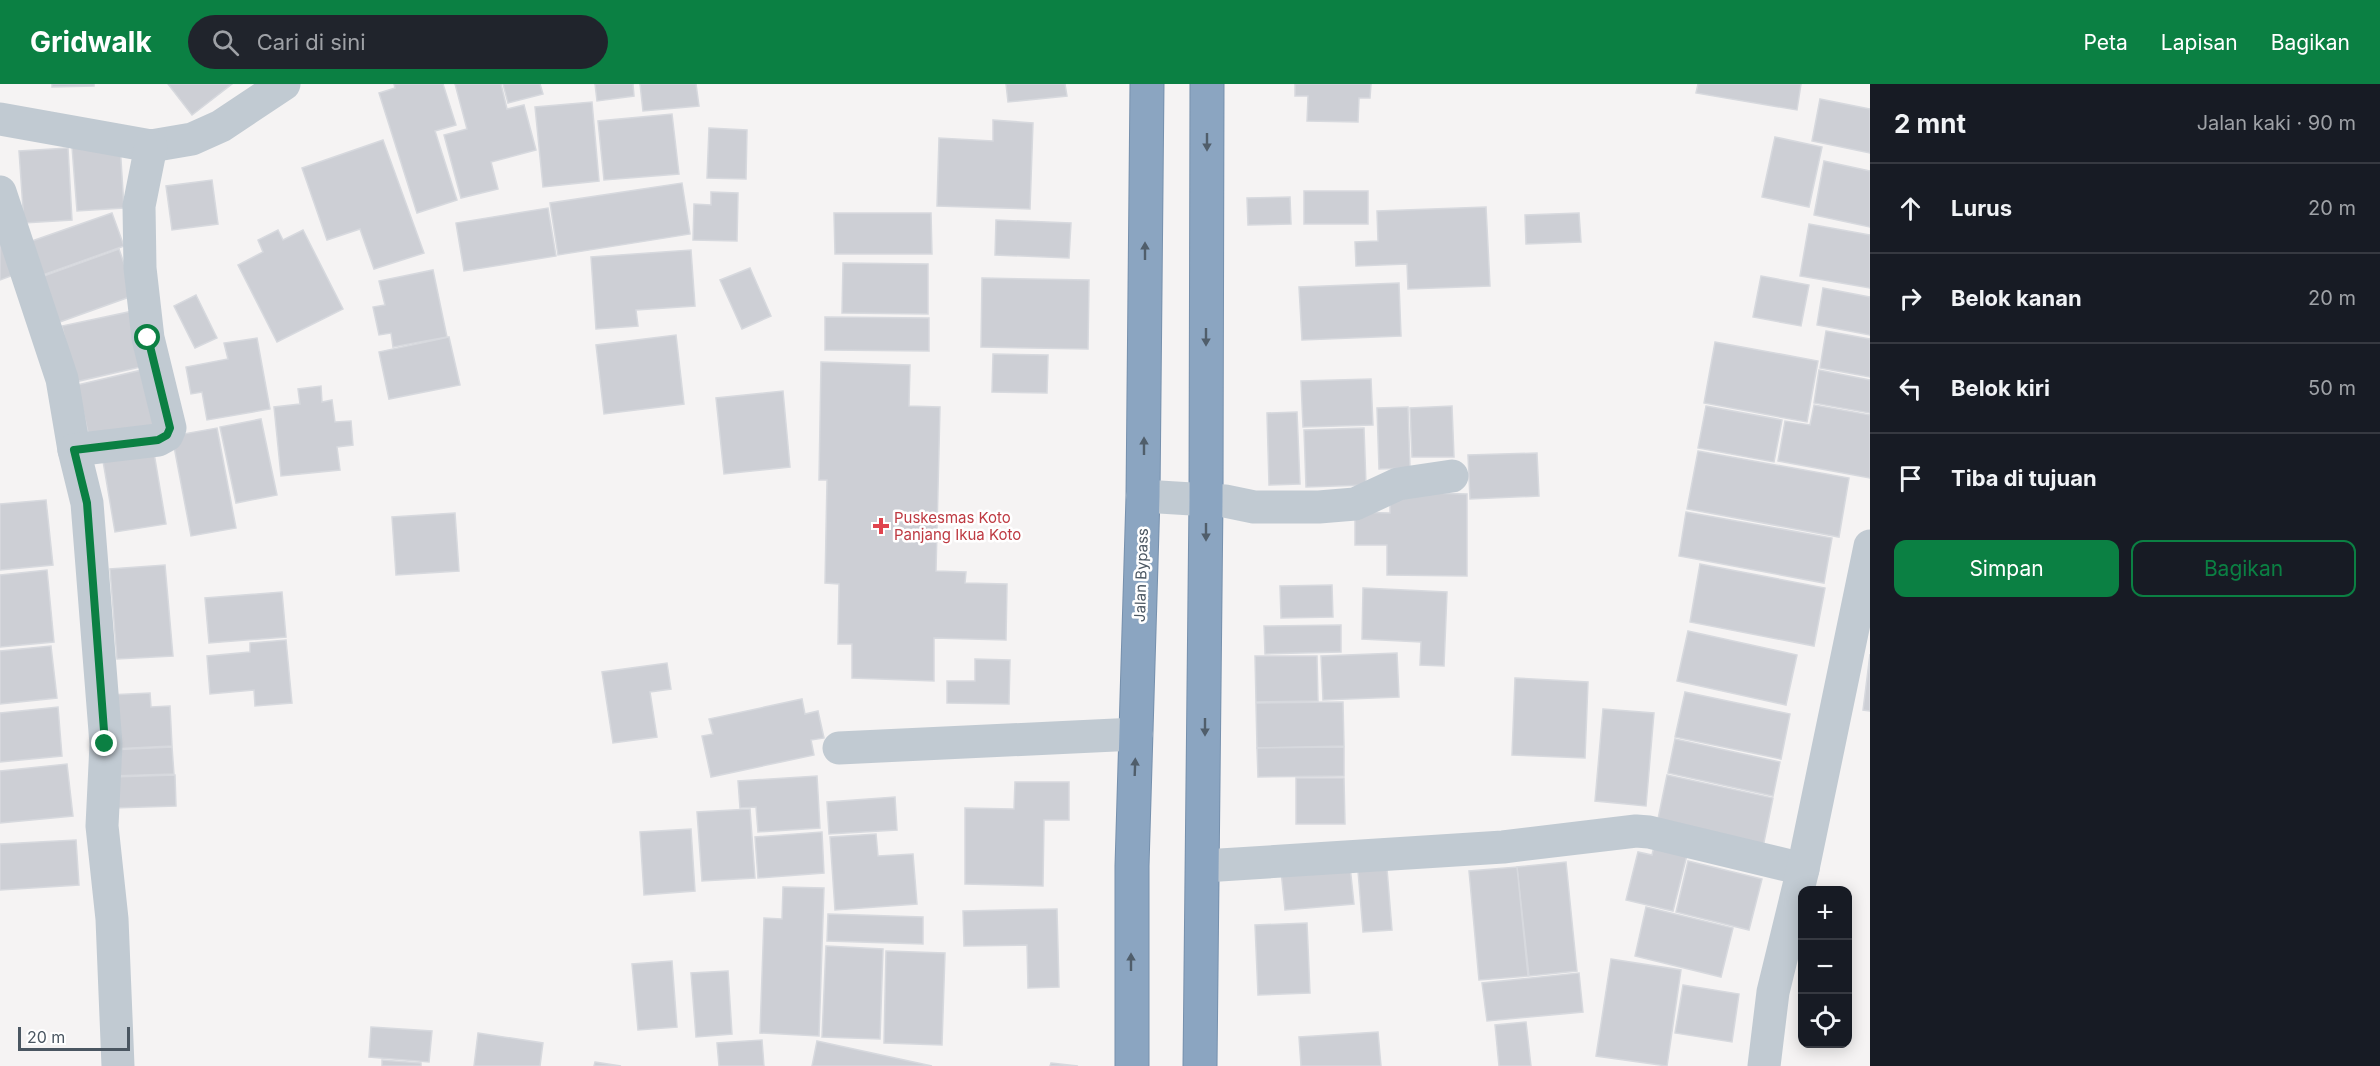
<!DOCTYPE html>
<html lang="id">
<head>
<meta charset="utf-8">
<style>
  :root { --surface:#171b24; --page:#20242c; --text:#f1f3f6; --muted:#9ea1a6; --line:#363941; --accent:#0b8043 }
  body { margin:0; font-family:Inter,sans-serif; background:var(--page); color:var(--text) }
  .controls { position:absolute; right:18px; bottom:18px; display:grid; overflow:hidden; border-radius:12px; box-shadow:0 3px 15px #0003 }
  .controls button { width:54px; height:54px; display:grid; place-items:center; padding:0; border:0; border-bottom:2px solid var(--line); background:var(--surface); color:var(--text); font:30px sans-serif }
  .scale { position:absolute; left:18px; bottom:15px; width:112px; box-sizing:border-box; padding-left:6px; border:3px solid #4a5661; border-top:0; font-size:16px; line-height:21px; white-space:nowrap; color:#4a5661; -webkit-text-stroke:4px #fff; paint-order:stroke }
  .stop { position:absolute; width:18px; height:18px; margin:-14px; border:4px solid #0b8043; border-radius:50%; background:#fff }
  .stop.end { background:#0b8043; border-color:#fff; box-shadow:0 2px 6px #0008 }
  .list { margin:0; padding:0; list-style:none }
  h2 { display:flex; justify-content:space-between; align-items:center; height:78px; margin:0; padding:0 24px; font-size:26px }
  h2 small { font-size:20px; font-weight:400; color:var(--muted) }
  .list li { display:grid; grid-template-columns:39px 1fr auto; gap:18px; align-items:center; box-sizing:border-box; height:90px; padding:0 24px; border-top:2px solid var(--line) }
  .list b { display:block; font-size:22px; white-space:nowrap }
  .list em { font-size:20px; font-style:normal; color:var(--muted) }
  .actions { display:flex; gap:12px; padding:18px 24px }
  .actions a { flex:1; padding:14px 0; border:2px solid var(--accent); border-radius:12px; text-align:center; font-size:21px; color:var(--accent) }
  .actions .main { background:var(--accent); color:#fff }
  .icon { flex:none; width:33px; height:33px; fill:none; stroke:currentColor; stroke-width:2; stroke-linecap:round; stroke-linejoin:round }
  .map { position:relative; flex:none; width:1870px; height:982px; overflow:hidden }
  header { display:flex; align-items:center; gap:36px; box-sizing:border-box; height:84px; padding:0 30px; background:var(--accent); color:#fff }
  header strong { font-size:28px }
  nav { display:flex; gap:33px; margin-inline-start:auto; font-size:21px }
  .search { width:420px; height:54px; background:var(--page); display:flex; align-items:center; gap:15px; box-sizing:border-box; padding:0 21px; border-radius:33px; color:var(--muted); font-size:22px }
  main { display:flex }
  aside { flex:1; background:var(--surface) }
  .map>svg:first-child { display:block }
  .building { fill:#cdcfd5; stroke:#d7d9de; stroke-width:1.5 }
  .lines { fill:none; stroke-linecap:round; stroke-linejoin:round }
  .highway-casing { stroke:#7690ad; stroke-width:35 }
  .minor { stroke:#c1cad2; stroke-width:33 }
  .highway { stroke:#8ba5c1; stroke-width:33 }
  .oneway { fill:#505e6b }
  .route { stroke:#0b8043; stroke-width:8 }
  .health-dot { fill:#e0444e; stroke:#fff; stroke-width:2 }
  .labels { text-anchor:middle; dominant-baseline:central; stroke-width:5; stroke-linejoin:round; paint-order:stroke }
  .health-label { font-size:15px; fill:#be3a42; stroke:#fff; text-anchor:start }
  .street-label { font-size:15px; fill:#4a5661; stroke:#fff }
</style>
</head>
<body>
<header>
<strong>Gridwalk</strong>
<div class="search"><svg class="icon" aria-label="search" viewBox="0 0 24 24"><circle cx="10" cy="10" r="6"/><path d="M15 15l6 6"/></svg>Cari di sini</div>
<nav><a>Peta</a><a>Lapisan</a><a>Bagikan</a></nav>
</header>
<main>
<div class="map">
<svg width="1870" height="982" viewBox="0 0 1870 982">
  <rect width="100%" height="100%" fill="#f5f3f3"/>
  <g class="building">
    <polygon points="52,0 94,0 94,2 52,3"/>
    <polygon points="168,0 232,0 192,31"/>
    <polygon points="394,0 443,0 456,41 435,47 457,116 417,129 379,9 395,4"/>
    <polygon points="455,0 501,0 507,25 524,21 536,66 491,78 498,105 461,114 444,51 467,45"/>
    <polygon points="503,0 540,0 543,10 508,19"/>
    <polygon points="595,0 633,0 634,12 597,17"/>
    <polygon points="640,0 696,0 699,22 643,27"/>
    <polygon points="1006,0 1065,0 1067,12 1008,18"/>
    <polygon points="1295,0 1371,0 1370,14 1359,14 1358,38 1307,37 1308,12 1295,12"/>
    <polygon points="1698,0 1801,0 1797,26 1696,9"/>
    <polygon points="1820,15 1870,25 1870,69 1812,57"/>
    <polygon points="592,18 599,97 543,103 535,23"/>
    <polygon points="672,30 679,90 604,96 598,37"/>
    <polygon points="993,36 1033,39 1030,125 937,122 939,54 993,57"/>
    <polygon points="709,44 747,46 746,95 707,94"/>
    <polygon points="1775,53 1822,63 1809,123 1762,113"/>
    <polygon points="383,56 424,169 374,185 360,145 327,156 302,84"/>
    <polygon points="120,60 124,124 77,127 72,63"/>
    <polygon points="68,64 72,136 24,139 19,67"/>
    <polygon points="1824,77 1870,87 1870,143 1814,131"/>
    <polygon points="212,96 218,140 172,146 166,102"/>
    <polygon points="682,99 690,150 558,171 550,119"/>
    <rect x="1304" y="107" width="64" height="33"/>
    <polygon points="711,108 738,109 737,157 693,156 694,120 711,121"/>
    <polygon points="1290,113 1291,140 1248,141 1247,114"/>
    <polygon points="1486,123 1490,202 1408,205 1407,180 1356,182 1355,158 1378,157 1377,127"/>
    <polygon points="548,124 556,172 464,187 456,139"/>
    <polygon points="112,129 124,162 40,192 29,158"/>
    <polygon points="834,129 931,129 932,170 835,170"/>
    <polygon points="1579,129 1581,158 1526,160 1525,131"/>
    <polygon points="996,136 1071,139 1069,174 995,171"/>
    <polygon points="1809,140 1870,151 1870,204 1800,192"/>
    <polygon points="278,146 283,156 303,146 343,225 277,258 238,181 263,168 258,156"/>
    <polygon points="0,154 16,190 0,196"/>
    <polygon points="119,165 135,211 57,239 41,193"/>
    <polygon points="691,166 695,222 636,226 638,242 596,245 591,173"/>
    <polygon points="843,179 928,180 928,230 842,229"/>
    <polygon points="750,184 771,232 742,245 720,196"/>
    <polygon points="433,186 447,253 393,263 391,249 379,251 373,223 385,221 379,197"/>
    <polygon points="1761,192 1809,201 1801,242 1753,233"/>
    <polygon points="982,194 1089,196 1088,265 981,263"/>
    <polygon points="1399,199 1401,252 1302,256 1299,203"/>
    <polygon points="1823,204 1870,213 1870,251 1817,241"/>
    <polygon points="196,211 217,254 195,264 174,222"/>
    <polygon points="133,227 145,282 75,298 62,242"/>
    <polygon points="825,233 929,234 929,267 825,266"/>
    <polygon points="1826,247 1870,255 1870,293 1820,284"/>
    <polygon points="676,251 684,320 604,330 596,261"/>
    <polygon points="449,253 460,301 389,315 379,268"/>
    <polygon points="257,254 270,325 207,336 202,308 191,310 186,283 228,275 224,259"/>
    <polygon points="1715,258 1818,277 1807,338 1704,319"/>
    <polygon points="993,270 1048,271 1047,309 992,308"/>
    <polygon points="821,278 910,281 909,322 940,323 936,487 966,488 965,499 1007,500 1006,556 934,554 934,597 852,594 852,560 838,560 839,500 825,499 827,396 819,396"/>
    <polygon points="146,285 159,342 90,357 77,301"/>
    <polygon points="1819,286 1870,296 1870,329 1814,319"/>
    <polygon points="1371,295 1373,341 1303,343 1301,297"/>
    <polygon points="321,302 322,318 332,316 335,338 351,337 353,361 337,363 340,386 281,392 274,323 300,320 298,305"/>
    <polygon points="783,307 790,383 724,390 716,314"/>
    <polygon points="1814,321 1870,331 1870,394 1778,377 1785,337 1810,341"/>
    <polygon points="1452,322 1454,373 1412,373 1410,324"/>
    <polygon points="1706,322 1782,336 1774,378 1698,364"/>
    <polygon points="1408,323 1410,384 1379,385 1377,324"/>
    <polygon points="1297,328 1300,400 1269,401 1267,329"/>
    <polygon points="261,335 277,411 236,419 220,343"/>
    <polygon points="217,344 236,444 191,452 172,352"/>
    <polygon points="1364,344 1366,401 1306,403 1304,346"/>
    <polygon points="153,363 166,440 115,448 102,371"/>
    <polygon points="1698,367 1849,394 1839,453 1687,425"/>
    <polygon points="1537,369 1539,412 1470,415 1468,371"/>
    <polygon points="1390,408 1467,410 1467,492 1387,491 1387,461 1355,461 1355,428 1390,429"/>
    <polygon points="46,416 53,481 0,486 0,420"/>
    <polygon points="1686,428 1832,454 1824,499 1679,472"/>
    <polygon points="455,429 459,487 396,491 392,433"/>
    <polygon points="1700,480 1825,504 1814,562 1690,538"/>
    <polygon points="165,481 173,572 117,575 110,485"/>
    <polygon points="47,486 54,558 0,563 0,491"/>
    <polygon points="1332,501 1333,533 1281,534 1280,502"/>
    <polygon points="1363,504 1447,508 1444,582 1420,581 1421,558 1362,555"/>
    <polygon points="282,508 286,553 209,559 205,514"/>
    <polygon points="1341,541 1341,568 1265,570 1264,542"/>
    <polygon points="1688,547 1797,571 1786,621 1677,597"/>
    <polygon points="286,556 292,619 255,622 254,606 210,610 207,572 250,568 250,559"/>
    <polygon points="51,562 57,614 0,620 0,567"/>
    <polygon points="1397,569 1399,613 1323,616 1321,572"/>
    <polygon points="1870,570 1870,627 1863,626"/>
    <polygon points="1255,572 1317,572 1318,617 1256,618"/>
    <polygon points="975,575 1010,576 1009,620 947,619 947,597 975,597"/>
    <polygon points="667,579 671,605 650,608 657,653 613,659 602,588"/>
    <polygon points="1515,594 1588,598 1585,674 1512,671"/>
    <polygon points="1685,608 1790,630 1781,675 1675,653"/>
    <polygon points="150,609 151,623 170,622 172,662 111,665 108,611"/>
    <polygon points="802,615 805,630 818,627 824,654 811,656 814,671 711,693 702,652 713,650 709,635"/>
    <polygon points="1343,618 1344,662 1257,664 1256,619"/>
    <polygon points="58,623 62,672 0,678 0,629"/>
    <polygon points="1603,625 1654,629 1646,722 1595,717"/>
    <polygon points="1675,655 1780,678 1773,712 1668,689"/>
    <polygon points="172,663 174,690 111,692 110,666"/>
    <polygon points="1344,663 1344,692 1258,693 1257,664"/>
    <polygon points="67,680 73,732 0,739 0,687"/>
    <polygon points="175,691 176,722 113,724 112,693"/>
    <polygon points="1667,691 1773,714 1763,763 1657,740"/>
    <polygon points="817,692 820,744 758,748 756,723 740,724 738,697"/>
    <polygon points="1296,694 1344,694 1345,740 1296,740"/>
    <polygon points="1015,698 1069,698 1069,736 1044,736 1043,802 965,800 965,724 1014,725"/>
    <polygon points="895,713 897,746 829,750 827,718"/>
    <polygon points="750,725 755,794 702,797 697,728"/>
    <polygon points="691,745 695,807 644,811 640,748"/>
    <polygon points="822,748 824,789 758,794 755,753"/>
    <polygon points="876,750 878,772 913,770 917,820 835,826 830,753"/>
    <polygon points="1656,754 1689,763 1673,827 1626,816 1638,768 1652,771"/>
    <polygon points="76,756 79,801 0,806 0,760"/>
    <polygon points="1688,777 1762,795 1749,846 1676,828"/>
    <polygon points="1566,778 1577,887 1529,892 1517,783"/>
    <polygon points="1350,782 1354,820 1285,826 1281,787"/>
    <polygon points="1517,783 1528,892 1479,896 1469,787"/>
    <polygon points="1387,785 1392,846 1363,848 1358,787"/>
    <polygon points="783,803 824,804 819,952 760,949 764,834 782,835"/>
    <polygon points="1646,823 1733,844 1721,893 1635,872"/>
    <polygon points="1057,825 1059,903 1028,904 1027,861 964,862 963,827"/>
    <polygon points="828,830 923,833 923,860 827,857"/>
    <polygon points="1307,839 1310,909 1258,911 1255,841"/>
    <polygon points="826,862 883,865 880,955 822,953"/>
    <polygon points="886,867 945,869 942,961 884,959"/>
    <polygon points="1611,875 1681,886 1667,982 1596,972"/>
    <polygon points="672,877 677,943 638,946 632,880"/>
    <polygon points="728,887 732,950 696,953 691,889"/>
    <polygon points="1579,889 1583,928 1487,937 1482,899"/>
    <polygon points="1683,901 1739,910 1732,958 1675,949"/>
    <polygon points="1526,938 1531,982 1499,982 1495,941"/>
    <polygon points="371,943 432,947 429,978 369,973"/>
    <polygon points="1378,948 1381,982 1301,982 1299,953"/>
    <polygon points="478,949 543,959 540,982 474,982"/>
    <polygon points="762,956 764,982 719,982 717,959"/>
    <polygon points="817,957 932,982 812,982"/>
    <polygon points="382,976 421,979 421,982 382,982"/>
    <polygon points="595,978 621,982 594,982"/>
    <polygon points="1051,979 1078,982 1050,982"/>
  </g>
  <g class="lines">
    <defs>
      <g id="highway">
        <polyline points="1132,982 1132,782 1143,412 1147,0"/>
        <polyline points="1200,982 1206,416 1207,0"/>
      </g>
    </defs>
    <use href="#highway" class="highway-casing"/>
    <g class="minor">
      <polyline points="0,35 151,62 192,55 221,42 284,0"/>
      <polyline points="0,108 62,295 74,366 87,419 106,660 102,742 112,835 118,982"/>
      <polyline points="74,366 158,356 167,351 170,344 148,254 140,184 139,122 151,62"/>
      <polyline points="1143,412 1225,417 1254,423 1319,423 1355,420 1398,400 1452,392"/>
      <polyline points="839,664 1136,650"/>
      <polyline points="1204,782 1503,763 1636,747 1649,748 1803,785"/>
      <polyline points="1764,982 1773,908 1803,785 1870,462"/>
    </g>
    <use href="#highway" class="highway"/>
  </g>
  <defs><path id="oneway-solid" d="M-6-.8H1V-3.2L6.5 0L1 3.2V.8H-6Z" transform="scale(1.5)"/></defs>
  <g class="oneway">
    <use href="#oneway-solid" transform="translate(1207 58) rotate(90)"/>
    <use href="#oneway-solid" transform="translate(1145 167) rotate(-90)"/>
    <use href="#oneway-solid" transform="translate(1206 253) rotate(90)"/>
    <use href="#oneway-solid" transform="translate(1144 362) rotate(-90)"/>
    <use href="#oneway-solid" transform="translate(1206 448) rotate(90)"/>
    <use href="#oneway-solid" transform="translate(1205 643) rotate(90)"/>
    <use href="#oneway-solid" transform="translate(1135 683) rotate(-88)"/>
    <use href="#oneway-solid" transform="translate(1131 878) rotate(-90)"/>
  </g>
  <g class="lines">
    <polyline class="route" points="105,660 87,419 74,366 158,356 167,351 170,344 148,254"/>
  </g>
  <path class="health-dot" d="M878 433h6v6h6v6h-6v6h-6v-6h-6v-6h6z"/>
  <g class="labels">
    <g class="health-label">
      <text x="894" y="433">Puskesmas Koto<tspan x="894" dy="17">Panjang Ikua Koto</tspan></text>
    </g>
    <g class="street-label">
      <text transform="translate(1141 491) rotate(-88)">Jalan Bypass</text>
    </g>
  </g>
</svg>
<div class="controls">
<button>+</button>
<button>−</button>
<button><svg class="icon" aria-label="locate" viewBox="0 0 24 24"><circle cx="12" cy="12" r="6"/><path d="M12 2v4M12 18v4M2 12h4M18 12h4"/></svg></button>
</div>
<div class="scale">20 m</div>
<div class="stop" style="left:148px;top:254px"></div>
<div class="stop end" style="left:105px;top:660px"></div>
</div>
<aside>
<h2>2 mnt<small>Jalan kaki · 90 m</small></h2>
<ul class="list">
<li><svg class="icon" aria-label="ahead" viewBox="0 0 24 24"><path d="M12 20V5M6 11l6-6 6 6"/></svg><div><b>Lurus</b></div><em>20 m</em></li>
<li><svg class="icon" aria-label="right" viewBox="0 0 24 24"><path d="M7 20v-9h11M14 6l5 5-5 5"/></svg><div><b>Belok kanan</b></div><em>20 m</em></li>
<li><svg class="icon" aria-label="left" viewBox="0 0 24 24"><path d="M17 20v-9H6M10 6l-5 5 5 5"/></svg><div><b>Belok kiri</b></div><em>50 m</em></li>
<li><svg class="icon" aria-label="arrive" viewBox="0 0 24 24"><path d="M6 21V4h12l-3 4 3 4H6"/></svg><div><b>Tiba di tujuan</b></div></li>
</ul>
<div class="actions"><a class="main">Simpan</a><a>Bagikan</a></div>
</aside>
</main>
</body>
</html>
